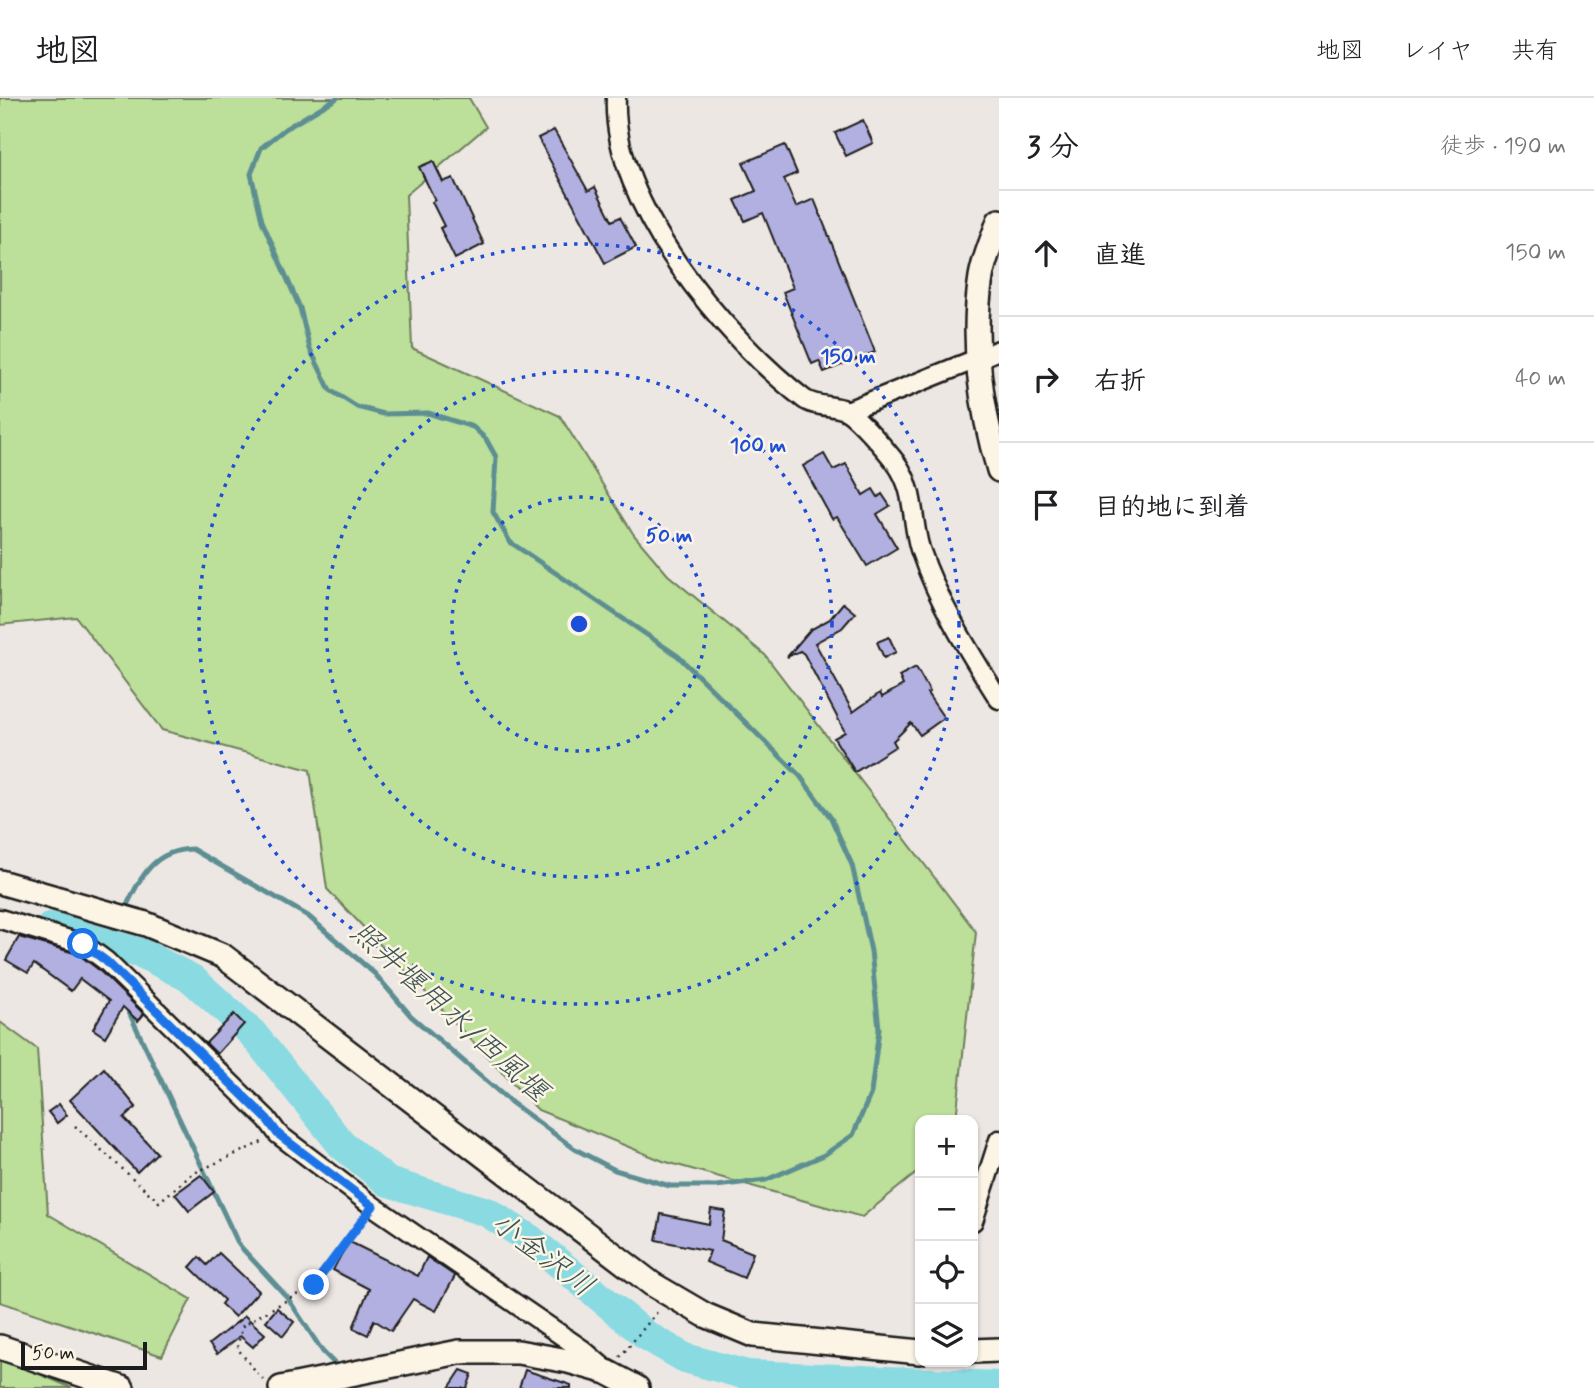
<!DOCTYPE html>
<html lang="ja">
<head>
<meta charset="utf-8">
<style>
  :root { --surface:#fff; --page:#f6f6f6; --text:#202124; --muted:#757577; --line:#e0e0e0 }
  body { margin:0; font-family:Mynerve,"Klee One",sans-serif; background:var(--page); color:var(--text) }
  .controls { position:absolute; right:21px; bottom:21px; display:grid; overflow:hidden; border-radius:14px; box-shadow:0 2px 5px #0004 }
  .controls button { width:63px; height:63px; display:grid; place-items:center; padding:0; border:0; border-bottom:2px solid var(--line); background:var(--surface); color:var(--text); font:35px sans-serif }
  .scale { position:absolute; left:21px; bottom:18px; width:126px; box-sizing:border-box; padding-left:7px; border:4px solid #1c1c1c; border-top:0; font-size:19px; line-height:24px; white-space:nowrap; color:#1c1c1c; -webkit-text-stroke:5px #fcf5e5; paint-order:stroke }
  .stop { position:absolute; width:21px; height:21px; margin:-16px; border:5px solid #1a73e8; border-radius:50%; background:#fff }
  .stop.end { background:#1a73e8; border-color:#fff; box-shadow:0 2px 7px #0008 }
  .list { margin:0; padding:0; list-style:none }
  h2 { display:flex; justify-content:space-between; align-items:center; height:91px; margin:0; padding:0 28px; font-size:30px }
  h2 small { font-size:23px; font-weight:400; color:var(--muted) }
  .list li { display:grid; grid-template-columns:46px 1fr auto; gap:21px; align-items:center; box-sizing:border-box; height:126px; padding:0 28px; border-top:2px solid var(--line) }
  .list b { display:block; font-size:26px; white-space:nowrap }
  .list em { font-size:23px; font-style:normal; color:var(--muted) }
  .icon { flex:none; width:38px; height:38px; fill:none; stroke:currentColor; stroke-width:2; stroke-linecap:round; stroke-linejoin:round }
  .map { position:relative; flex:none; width:999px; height:1290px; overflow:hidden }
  header { display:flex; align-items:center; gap:42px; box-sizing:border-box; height:98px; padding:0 35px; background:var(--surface); border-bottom:2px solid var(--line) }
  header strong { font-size:33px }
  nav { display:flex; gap:38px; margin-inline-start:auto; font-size:24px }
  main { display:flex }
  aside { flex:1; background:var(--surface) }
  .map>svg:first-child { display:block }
  .green { fill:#bcdf99; stroke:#6c7e5a; stroke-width:2 }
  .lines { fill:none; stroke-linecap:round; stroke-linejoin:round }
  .stream { stroke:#5d8e92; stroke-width:5 }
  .river { stroke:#89dae1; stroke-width:30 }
  .building { fill:#b1b0e1; stroke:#1c1c1c; stroke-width:2 }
  .minor-casing { stroke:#1c1c1c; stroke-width:23 }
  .tertiary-casing { stroke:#1c1c1c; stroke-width:28 }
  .path { stroke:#1c1c1c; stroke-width:2.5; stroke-dasharray:2 5; stroke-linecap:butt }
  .minor { stroke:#fcf5e5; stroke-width:18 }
  .tertiary { stroke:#fcf5e5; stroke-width:23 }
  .route { stroke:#1a73e8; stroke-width:9 }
  .ring { fill:none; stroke:#1d4ed8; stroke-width:3.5; stroke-dasharray:3.5 7 }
  .labels { text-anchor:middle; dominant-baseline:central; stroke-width:5; stroke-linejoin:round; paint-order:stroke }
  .water-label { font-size:30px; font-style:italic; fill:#3d5557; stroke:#fcf5e5 }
  .centre { fill:#1d4ed8; stroke:#fcf5e5; stroke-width:3.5 }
  .ring-label { font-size:21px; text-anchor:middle; font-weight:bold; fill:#1d4ed8; stroke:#fcf5e5; stroke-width:5; stroke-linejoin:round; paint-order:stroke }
</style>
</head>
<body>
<header>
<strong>地図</strong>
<nav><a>地図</a><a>レイヤ</a><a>共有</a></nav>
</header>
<main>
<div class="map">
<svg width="999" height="1290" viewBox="0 0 999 1290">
  <rect width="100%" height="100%" fill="#ede7e4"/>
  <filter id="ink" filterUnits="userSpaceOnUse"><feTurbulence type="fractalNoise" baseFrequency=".0143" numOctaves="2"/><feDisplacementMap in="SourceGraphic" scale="14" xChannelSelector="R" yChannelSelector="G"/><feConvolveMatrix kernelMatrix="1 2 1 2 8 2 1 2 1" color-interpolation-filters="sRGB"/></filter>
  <g filter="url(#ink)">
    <g class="green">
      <polygon points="0,0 469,0 486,29 406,97 412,250 560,318 634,437 668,477 765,557 976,834 956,1022 920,1022 920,1072 862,1119 663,1063 538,1012 327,791 310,672 162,632 76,519 0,527"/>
      <polygon points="0,924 37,951 48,1116 191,1201 162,1258 0,1204"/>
      <polygon points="0,1259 72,1290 0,1290"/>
    </g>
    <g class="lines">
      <g class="stream">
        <path d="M124 813C140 781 152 752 192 751L308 818 375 876 411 918 512 1005 575 1051 615 1072 670 1088H716L766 1082 824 1057 853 1037 871 995 879 931 871 853 852 767 831 720 800 678 678 558 510 444 493 414 496 359 486 341 473 329 428 315 384 316 357 309 330 292 310 251 300 210 262 123 251 76 261 50 285 31 337 0"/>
        <polyline points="111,862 105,842 118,825"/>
        <polyline points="126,908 239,1147 287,1199 323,1254 339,1270"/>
      </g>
      <polyline class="river" points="51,829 143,856 192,881 252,935 342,1047 388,1084 487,1114 531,1142 647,1238 685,1260 747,1277 999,1288"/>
    </g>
    <g class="building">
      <polygon points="863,22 873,45 846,58 835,35"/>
      <polygon points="554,32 588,93 595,89 612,123 620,119 636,149 605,165 538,40"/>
      <polygon points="785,47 797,75 784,81 796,109 814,101 875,254 824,274 819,263 812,266 783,194 793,190 763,115 745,123 735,102 756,93 743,65"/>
      <polygon points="433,63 443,84 453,80 484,146 455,161 440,130 444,128 432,104 435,102 419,69"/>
      <polygon points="824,356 833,372 846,366 863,397 873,391 878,399 882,396 890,408 877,416 897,450 867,468 837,419 832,421 803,368"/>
      <polygon points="843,505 855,515 842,530 815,545 853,614 880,595 882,599 903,587 899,578 916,569 930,594 927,595 944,620 920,637 911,625 893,643 896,648 855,674 834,640 845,634 804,556 800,553 787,559 810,532 830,521"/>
      <polygon points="889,539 896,554 884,560 877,544"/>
      <polygon points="19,839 78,856 99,872 144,916 138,923 123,909 105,939 93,931 109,903 80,881 71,893 34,866 28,875 6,862"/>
      <polygon points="234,916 244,926 217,956 206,945"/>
      <polygon points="104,970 136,1009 124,1020 157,1055 137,1074 70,1002"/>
      <polygon points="59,1006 67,1017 57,1025 48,1014"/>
      <polygon points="201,1077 214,1094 189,1113 175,1096"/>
      <polygon points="711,1111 725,1113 721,1142 753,1155 744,1180 706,1164 710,1153 656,1142 661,1116 709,1126"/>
      <polygon points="348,1143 418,1178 427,1159 455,1178 436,1213 413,1201 391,1233 374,1222 368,1237 353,1230 369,1191 333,1172"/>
      <polygon points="219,1155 259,1193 235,1219 221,1206 224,1202 190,1169 199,1159 207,1167"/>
      <polygon points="277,1210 294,1224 283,1238 266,1223"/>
      <polygon points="245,1218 265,1236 253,1249 240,1238 217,1256 209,1246"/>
      <polygon points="461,1272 472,1276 467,1290 449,1290"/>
      <polygon points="525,1272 571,1287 571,1290 519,1290"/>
    </g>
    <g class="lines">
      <defs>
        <g id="minor">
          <path d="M616 0C611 105 725 240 804 301 815 309 833 307 845 312 857 318 887 353 896 365 916 392 911 422 920 451 938 504 969 554 999 601"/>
          <polyline points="847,313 999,252"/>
          <polyline points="0,821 83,846 106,863 267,1021 278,1036 373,1108 583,1252 605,1271"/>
          <polyline points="973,1123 999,1042"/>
        </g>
        <g id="tertiary">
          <path d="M999 123C993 141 984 160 981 179 971 242 981 312 999 372"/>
          <polyline points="0,784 146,826 223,858 652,1186 705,1217 753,1237 920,1254"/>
          <polyline points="0,1249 122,1290"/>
          <polyline points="973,1253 999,1252"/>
          <polyline points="281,1290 459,1254 518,1254 568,1263 607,1274 637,1290"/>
        </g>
      </defs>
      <use href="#minor" class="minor-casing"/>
      <use href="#tertiary" class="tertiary-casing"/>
      <g class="path">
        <polyline points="75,1028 159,1104 192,1076 262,1044"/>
        <polyline points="620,1259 658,1213"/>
        <polyline points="263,1282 237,1250 243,1227 314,1187 362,1122"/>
      </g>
      <use href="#minor" class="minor"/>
      <use href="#tertiary" class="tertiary"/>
    </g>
  </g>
  <g class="lines" filter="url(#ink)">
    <polyline class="route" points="83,846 106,863 267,1021 278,1036 373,1108 314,1187"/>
  </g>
  <g class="ring">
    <circle cx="579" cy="526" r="127"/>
    <circle cx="579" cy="526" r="253"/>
    <circle cx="579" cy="526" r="380"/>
  </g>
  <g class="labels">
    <g class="water-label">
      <text transform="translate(449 914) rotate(42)">照井堰用水/西風堰</text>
      <text transform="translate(542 1157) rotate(37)">小金沢川</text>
    </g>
  </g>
  <circle cx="579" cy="526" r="10" class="centre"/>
  <g class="ring-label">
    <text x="848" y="265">150 m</text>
    <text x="758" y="354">100 m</text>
    <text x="669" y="444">50 m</text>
  </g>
</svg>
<div class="controls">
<button>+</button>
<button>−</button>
<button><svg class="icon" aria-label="locate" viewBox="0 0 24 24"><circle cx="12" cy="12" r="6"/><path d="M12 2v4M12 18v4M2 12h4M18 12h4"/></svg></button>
<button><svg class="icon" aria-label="layers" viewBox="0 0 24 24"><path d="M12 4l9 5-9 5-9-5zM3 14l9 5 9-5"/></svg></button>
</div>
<div class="scale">50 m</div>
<div class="stop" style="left:83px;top:846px"></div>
<div class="stop end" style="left:314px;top:1187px"></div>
</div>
<aside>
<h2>3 分<small>徒歩 · 190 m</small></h2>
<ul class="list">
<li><svg class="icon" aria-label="ahead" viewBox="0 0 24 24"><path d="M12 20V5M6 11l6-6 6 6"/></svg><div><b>直進</b></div><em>150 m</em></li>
<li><svg class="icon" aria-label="right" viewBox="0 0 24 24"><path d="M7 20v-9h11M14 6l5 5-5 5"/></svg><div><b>右折</b></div><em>40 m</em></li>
<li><svg class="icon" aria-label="arrive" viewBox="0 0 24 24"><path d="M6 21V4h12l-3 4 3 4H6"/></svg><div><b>目的地に到着</b></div></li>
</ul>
</aside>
</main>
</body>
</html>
